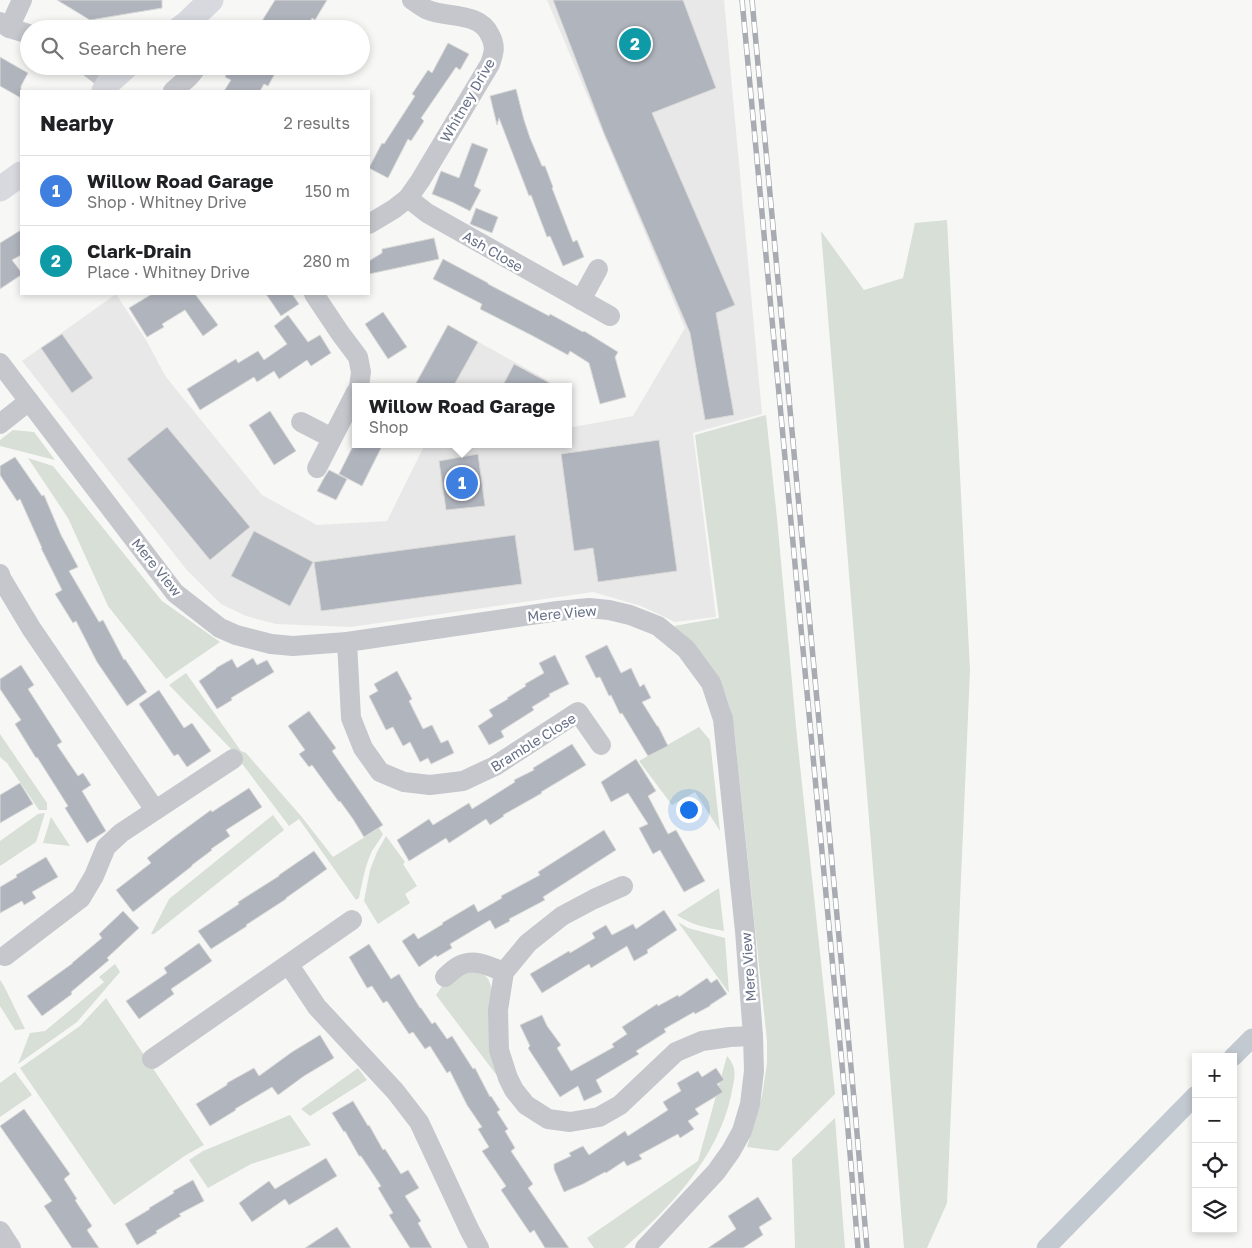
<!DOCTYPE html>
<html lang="en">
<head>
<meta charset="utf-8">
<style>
  :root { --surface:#fff; --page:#f2f2f2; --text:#202124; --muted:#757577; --line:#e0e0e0; --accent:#774d27 }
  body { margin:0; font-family:"Golos Text",sans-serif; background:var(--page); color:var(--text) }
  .controls { position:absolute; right:15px; bottom:15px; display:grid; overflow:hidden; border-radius:0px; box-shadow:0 2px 8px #0003 }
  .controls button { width:45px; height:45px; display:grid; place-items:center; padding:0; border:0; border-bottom:1px solid var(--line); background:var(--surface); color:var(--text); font:25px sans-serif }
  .you { position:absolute; left:688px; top:809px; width:18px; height:18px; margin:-12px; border:4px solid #fff; border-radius:50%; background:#1a73e8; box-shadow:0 0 0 8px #1a73e833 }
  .badge { display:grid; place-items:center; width:32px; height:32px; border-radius:50%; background:var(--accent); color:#fff; font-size:16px; font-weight:700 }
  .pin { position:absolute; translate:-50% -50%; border:2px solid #fff; box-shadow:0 1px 5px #0006 }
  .popup { position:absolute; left:352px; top:383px; width:220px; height:65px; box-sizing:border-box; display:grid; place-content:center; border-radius:0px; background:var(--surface); filter:drop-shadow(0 1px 4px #0005); font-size:16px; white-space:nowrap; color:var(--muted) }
  .popup b { font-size:19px; color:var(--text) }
  .popup::after { content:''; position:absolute; left:50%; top:100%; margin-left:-10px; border:10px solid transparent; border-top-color:var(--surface) }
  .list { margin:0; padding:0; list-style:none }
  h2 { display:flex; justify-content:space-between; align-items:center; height:65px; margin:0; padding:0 20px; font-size:21px }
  h2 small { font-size:16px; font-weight:400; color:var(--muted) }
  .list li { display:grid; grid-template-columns:32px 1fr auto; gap:15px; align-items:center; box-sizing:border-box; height:70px; padding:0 20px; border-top:1px solid var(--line) }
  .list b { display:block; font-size:19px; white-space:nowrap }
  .list p { margin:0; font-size:16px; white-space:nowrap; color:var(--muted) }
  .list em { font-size:16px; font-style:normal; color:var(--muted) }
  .icon { flex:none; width:28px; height:28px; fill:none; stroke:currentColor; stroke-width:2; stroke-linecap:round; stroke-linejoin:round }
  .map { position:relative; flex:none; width:1252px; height:1248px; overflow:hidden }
  .search { position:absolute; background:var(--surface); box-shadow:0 2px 8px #0003; left:20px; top:20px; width:350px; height:55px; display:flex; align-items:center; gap:12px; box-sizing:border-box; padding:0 18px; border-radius:28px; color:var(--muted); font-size:19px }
  .panel { position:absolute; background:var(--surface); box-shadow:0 2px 8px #0003; left:20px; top:90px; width:350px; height:205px; border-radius:0px }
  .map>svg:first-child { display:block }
  .built { fill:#e8e8e8 }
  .green { fill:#d7dfd6 }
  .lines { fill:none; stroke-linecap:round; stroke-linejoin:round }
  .canal { stroke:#c3c9d0; stroke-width:19 }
  .building { fill:#b0b4bd; stroke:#d9d9d7 }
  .minor { stroke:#c5c7cc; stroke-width:20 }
  .major { stroke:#d8d9df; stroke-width:25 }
  .rail-casing { stroke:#a8abb2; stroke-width:5.5 }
  .rail { stroke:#fff; stroke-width:4; stroke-dasharray:11; stroke-linecap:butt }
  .labels { text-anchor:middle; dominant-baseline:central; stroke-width:5; stroke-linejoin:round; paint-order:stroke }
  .street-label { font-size:14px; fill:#677086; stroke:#fff }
</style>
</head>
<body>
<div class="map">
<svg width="1252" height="1248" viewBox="0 0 1252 1248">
  <rect width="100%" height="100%" fill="#f7f8f5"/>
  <g class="built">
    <polygon points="547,0 724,0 762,414 693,433 716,617 675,622 641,606 593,592 351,627 276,624 246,616 221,604 186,569 22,361 116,294 146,340 166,377 262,495 317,525 387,521 425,444 568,444 568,428 633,416 685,328"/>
    <polygon points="448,325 547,380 543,387 413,387"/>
  </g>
  <g class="green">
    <polygon points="947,220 970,670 947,1203 927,1248 904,1248 821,231 864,290 903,278 915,223"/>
    <path d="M766 415 777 518 797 737 835 1094 778 1151 747 1147 762 1096 767 1063V1041L734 729C732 720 731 710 728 702 719 671 696 648 674 626L719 618 695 435Z"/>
    <polygon points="13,430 34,432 55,460 0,446 0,440"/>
    <polygon points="28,458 53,466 162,601 220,642 166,679 108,606 68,518"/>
    <path d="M186 673 241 751 246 753 301 816 333 857 379 828 383 834C380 839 376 845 372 851 365 866 362 883 359 898L356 900 299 819 289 826 231 749 169 685Z"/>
    <polygon points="699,727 710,740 720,831 695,792 672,805 639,761"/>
    <polygon points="0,734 47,803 47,810 39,810 7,763 0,757"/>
    <polygon points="45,813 36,842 0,866 0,841 38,814"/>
    <polygon points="273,815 284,830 154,934 151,934 169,899"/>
    <polygon points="51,817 70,846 43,843"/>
    <polygon points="386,836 405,862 403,864 417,886 405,894 410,903 378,924 364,901 370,870 377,852"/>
    <path d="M719 888 724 931C708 928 691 925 677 915Z"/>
    <polygon points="678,922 688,928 725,938 729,993"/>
    <polygon points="115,964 120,972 77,1022 18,1064 30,1033 45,1031 104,982 99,977"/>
    <path d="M473 971C484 973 487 975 491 986L498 1077 436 995 443 985 452 977Z"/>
    <polygon points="0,980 4,986 25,1029 15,1030 0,1006"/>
    <polygon points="106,998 204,1145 186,1155 114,1205 20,1068 80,1026"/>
    <path d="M727 1056C739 1070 734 1079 731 1096 717 1158 671 1207 624 1248H594L587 1238 698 1161Z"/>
    <polygon points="358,1068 367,1080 310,1116 301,1109"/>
    <polygon points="15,1072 32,1095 0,1117 0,1083"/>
    <polygon points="290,1115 311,1145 251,1164 208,1188 189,1160 203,1151"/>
    <polygon points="835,1118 845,1248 795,1248 792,1159"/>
  </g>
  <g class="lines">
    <g class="canal">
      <polyline points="1233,1057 1252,1038"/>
      <polyline points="1046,1248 1196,1095"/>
    </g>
  </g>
  <g class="building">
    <polygon points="57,0 162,0 162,8 90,20"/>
    <polygon points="275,0 327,0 315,20 312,18 306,29 257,29"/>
    <polygon points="553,0 683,0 716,88 652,113 735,305 716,313 734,415 705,420 690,333 604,133"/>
    <polygon points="448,43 469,54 460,70 456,67 421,118 424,121 411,141 408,139 388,178 369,168 382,143 384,144 415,96 412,94 428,70 432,73"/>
    <polygon points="0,57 28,73 21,86 21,98 0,86"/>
    <polygon points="231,66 279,66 268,86 264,84 260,91 224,91 231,80 225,77"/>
    <polygon points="516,89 524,120 530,138 542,166 545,166 553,187 552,188 573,242 577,240 584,257 563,266 550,236 547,237 531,195 529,196 499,118 497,125 490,96"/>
    <polygon points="472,143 488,149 474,186 481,190 470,211 452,202 432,194 441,171 459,178"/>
    <polygon points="476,208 498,217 492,233 470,224"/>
    <polygon points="21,230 21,255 12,260 21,272 21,275 0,289 0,243"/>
    <polygon points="434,238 439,259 369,274 369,261 382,253 382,249"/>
    <polygon points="443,259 488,283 488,284 549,316 550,314 583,332 584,331 618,352 615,357 626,397 600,404 589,363 570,351 568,355 533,336 480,309 482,304 433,279"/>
    <polygon points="152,294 195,294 218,325 203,336 185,310 162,324 164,327 147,337 129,308"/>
    <polygon points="266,294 292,294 299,304 281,316"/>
    <polygon points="383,312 407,347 388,359 365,324"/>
    <polygon points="288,315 308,342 320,335 331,353 311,366 307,360 279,379 274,371 257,382 254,377 200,410 187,389 236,359 238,363 258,351 264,360 287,344 274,326"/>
    <polygon points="448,325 478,342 453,387 414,387"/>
    <polygon points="62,334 93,378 72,393 41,348"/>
    <polygon points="514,364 557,387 502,387"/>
    <polygon points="270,411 296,451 274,465 249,425"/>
    <polygon points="167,427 250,527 210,560 127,459"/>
    <polygon points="659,440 677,571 598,582 593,548 574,551 561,454"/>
    <polygon points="354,444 383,444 362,486 339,474"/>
    <polygon points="478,454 485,506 446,510 439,461"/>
    <polygon points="15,457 42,496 44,495 61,535 78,567 69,571 99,622 103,620 124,660 125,659 147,692 127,706 97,662 76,621 73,623 55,594 62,590 41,548 42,548 20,499 17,501 0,475 0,466"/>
    <polygon points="329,470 347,479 336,500 317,491 324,478"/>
    <polygon points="254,531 313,562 290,606 231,576"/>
    <polygon points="515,535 522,584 321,611 314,562"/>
    <polygon points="607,645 621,673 631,668 640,687 644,684 651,698 642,702 657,726 658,726 668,746 648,756 622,713 620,714 611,695 609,696 600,677 596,678 585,656"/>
    <polygon points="555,655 569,684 549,694 550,696 532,707 534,710 501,731 504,737 489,745 478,726 493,716 489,710 508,699 507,698 526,686 525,684 544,673 539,663"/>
    <polygon points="253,658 257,665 267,660 274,672 231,698 232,700 217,709 199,681 216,669 216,668 232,659 237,668"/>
    <polygon points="21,665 34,685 28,689 62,742 57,745 78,776 83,773 91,785 82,791 106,831 87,843 65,808 68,806 37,757 36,758 15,724 21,720 0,689 0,679"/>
    <polygon points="397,671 412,699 409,701 423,729 432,725 441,743 448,740 454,753 431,764 428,758 420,762 410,742 403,746 393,727 386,730 369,696 378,691 374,684"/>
    <polygon points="159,690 184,728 192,723 211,751 187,767 178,754 174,756 139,704"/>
    <polygon points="309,711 336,748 332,751 383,825 364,837 353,819 340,801 339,802 312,765 309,767 299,754 305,750 288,726"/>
    <polygon points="572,744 586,765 541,792 542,793 503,815 504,816 490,825 486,819 449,843 446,838 409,861 397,840 429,819 433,825 469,803 472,809 515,782 514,780 534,770 533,768"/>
    <polygon points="636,759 656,791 648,796 668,834 676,830 705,881 684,892 660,850 653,854 639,828 648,824 628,793 611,802 601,782"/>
    <polygon points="20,783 33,804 0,823 0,795"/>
    <polygon points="249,788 262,807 226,830 230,836 211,849 212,850 192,865 192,866 133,912 116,890 151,863 147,858 174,837 211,810 212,812"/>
    <polygon points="604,830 616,850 543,897 545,900 509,919 510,921 495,929 490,920 450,944 452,948 437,957 436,955 419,967 402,941 414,933 418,939 443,924 442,923 474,904 478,912 502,898 501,896 540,875 538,872"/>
    <polygon points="314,851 327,869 286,898 286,899 246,925 247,926 211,949 198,931 239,904 238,902 279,876 279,875"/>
    <polygon points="46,857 58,877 32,892 36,898 24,905 22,901 0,913 0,887 17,877 16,875"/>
    <polygon points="664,910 677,930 647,950 648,953 634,961 627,946 591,968 589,964 542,993 530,974 569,951 570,953 595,938 592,933 606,925 612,935 633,924 636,929"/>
    <polygon points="123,911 139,928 107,958 109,960 71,992 72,994 42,1016 27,996 73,963 72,963 102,938 99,934"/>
    <polygon points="199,943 212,961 171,989 174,994 139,1019 126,1001 167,973 164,968"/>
    <polygon points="369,944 391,979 399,974 420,1008 421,1008 432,1024 435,1022 447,1039 452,1036 473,1069 475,1068 490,1097 491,1096 500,1110 497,1112 508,1129 505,1131 515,1148 511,1151 533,1184 528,1188 569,1248 545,1248 534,1230 530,1233 501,1190 506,1186 482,1151 489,1147 478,1129 482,1127 467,1105 450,1071 447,1073 430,1046 425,1049 413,1032 409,1034 387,1001 383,1003 372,986 367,988 349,957"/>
    <polygon points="707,978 711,983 717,979 727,994 710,1005 710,1006 695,1014 694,1012 664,1029 666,1032 636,1051 639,1054 596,1080 602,1092 584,1101 578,1086 560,1097 528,1048 530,1046 520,1025 542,1015 547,1026 561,1045 557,1048 571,1071 614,1047 612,1044 627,1034 622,1027 657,1004 658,1006 678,995 679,997"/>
    <polygon points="320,1035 334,1058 304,1076 278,1095 272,1087 235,1109 236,1110 210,1126 196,1104 227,1085 227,1083 254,1068 259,1076 292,1052"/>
    <polygon points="716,1068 724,1080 717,1084 723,1092 695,1109 699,1114 688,1121 694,1129 680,1138 678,1134 639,1155 642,1159 627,1166 624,1161 606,1173 605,1172 583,1184 564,1192 554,1169 554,1164 571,1156 569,1153 583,1146 589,1155 625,1131 628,1136 668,1110 663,1102 681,1091 677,1083 698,1071 702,1077"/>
    <polygon points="353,1101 368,1126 369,1125 383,1150 385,1149 401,1174 408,1170 419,1188 405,1196 421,1221 418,1223 432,1248 410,1248 389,1215 393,1213 378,1188 381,1186 361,1156 359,1156 345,1131 344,1132 332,1113"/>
    <polygon points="24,1109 70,1174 64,1179 77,1199 75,1200 92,1226 87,1230 99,1248 72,1248 44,1206 52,1201 0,1126"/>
    <polygon points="326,1158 337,1176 289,1205 285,1199 252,1222 239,1203 269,1181 275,1189"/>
    <polygon points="193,1180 204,1201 179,1214 181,1216 156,1231 157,1233 137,1245 125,1224 150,1209 149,1208 174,1193 173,1191"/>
    <polygon points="758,1197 772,1219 759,1227 763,1235 743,1248 708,1248 736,1229 728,1216"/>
    <polygon points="337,1227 351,1248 305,1248"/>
  </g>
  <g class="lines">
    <g class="minor">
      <polyline points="0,22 9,28 29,34"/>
      <polyline points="9,28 22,0"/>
      <polyline points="88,66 109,82"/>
      <polyline points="173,91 189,77 198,66"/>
      <polyline points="408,198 427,213 610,316"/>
      <path d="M369 224 394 209 408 198 420 181 490 64C494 53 496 46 490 35 480 12 448 18 428 10 423 8 417 3 412 0"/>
      <polyline points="314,294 340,333 358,357 361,372 359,387"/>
      <polyline points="581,300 598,269"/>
      <polyline points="0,363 175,593 220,628 236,635 271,644 293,646 347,642 558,611 589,608 609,610 630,615 658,626 686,649 711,683 723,719 745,931 753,1036 754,1071 750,1104 742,1131 731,1151 716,1172 645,1248"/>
      <polyline points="301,422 332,438"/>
      <polyline points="0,424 29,401"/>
      <polyline points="317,468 356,392"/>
      <polyline points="0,574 1,578 31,628 155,810"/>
      <polyline points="347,642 351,718 363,748 380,772 404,782 430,785 463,781 495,766 578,712 601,745"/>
      <polyline points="623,886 594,899 562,916 528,943 504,972 498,1010 499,1050 508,1078 514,1090 526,1105 548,1119 570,1122 599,1117 620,1105 676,1052 702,1041 730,1037 753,1036"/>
      <polyline points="5,956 81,898 94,876 106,847 121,833 233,759"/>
      <polyline points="289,965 317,1007 395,1091 419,1122 469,1229 479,1248"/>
      <path d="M445 977C450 973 455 967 461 965 475 958 491 967 504 972"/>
      <polyline points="152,1059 352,920"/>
      <polyline points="0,1231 11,1248"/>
    </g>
    <g class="major">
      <polyline points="179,29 186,24 211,0"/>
      <polyline points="104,91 109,82 127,66"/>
      <polyline points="0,189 21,174"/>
    </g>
    <defs>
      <g id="rail">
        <polyline points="742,0 847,1118 858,1248"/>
        <polyline points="752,0 855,1110 867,1248"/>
      </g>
    </defs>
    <use href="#rail" class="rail-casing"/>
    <use href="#rail" class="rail"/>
  </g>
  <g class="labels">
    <g class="street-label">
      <text transform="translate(467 100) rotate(-60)">Whitney Drive</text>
      <text transform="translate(493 251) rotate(30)">Ash Close</text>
      <text transform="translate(157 567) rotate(51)">Mere View</text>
      <text transform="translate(562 613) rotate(-5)">Mere View</text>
      <text transform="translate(533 742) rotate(-32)">Bramble Close</text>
      <text transform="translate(748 967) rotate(-94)">Mere View</text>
    </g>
  </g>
</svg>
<div class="controls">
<button>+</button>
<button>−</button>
<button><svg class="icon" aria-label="locate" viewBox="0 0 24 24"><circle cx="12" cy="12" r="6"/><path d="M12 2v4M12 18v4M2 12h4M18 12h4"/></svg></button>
<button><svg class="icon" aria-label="layers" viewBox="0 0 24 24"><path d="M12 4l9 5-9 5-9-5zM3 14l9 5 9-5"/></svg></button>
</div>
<div class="you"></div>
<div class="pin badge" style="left:462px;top:483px;background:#3f7fe0">1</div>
<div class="popup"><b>Willow Road Garage</b>Shop</div>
<div class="pin badge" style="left:635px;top:44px;background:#0f9aa8">2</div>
<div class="search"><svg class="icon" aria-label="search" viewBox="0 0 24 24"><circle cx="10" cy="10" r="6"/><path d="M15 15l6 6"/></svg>Search here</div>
<section class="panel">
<h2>Nearby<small>2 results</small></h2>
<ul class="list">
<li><span class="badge" style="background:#3f7fe0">1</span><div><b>Willow Road Garage</b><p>Shop · Whitney Drive</p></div><em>150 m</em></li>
<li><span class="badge" style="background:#0f9aa8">2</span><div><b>Clark-Drain</b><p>Place · Whitney Drive</p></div><em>280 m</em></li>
</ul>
</section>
</div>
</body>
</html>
